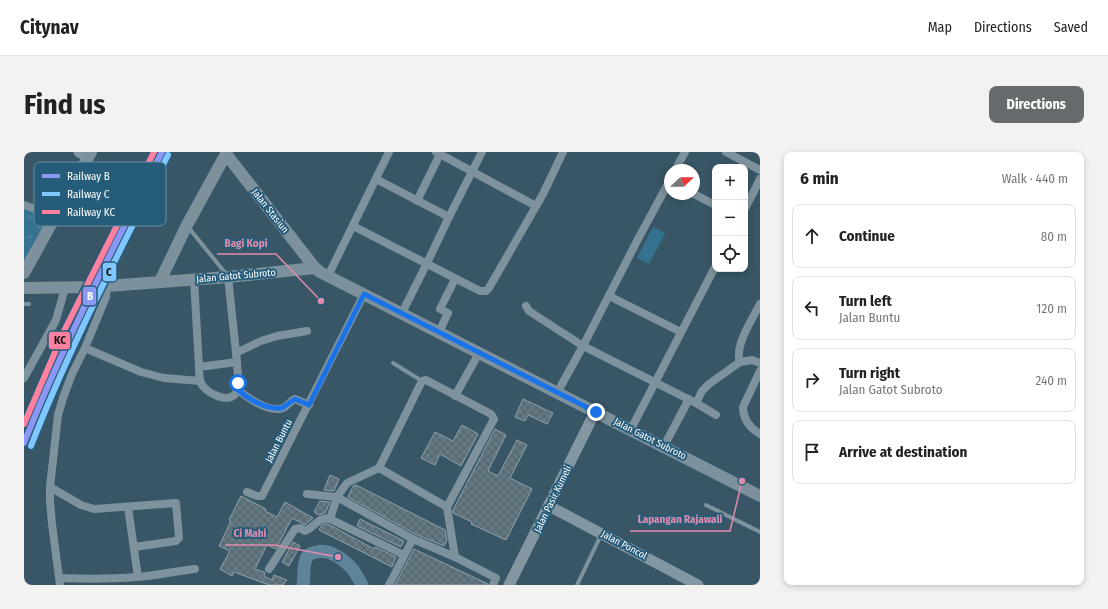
<!DOCTYPE html>
<html lang="en">
<head>
<meta charset="utf-8">
<style>
  :root { --surface:#fff; --page:#f2f2f2; --text:#222; --muted:#767676; --line:#e0e0e0; --accent:#666b6d }
  body { margin:0; font-family:"Fira Sans Condensed",sans-serif; background:var(--page); color:var(--text) }
  .controls { position:absolute; right:12px; top:12px; display:grid; overflow:hidden; border-radius:8px; box-shadow:0 2px 6px #0003 }
  .controls button { width:36px; height:36px; display:grid; place-items:center; padding:0; border:0; border-bottom:1px solid var(--line); background:var(--surface); color:var(--text); font:20px sans-serif }
  .compass { position:absolute; left:640px; top:12px; width:36px; height:36px; border-radius:50%; background:var(--surface); box-shadow:0 2px 6px #0003; rotate:68deg }
  .stop { position:absolute; width:12px; height:12px; margin:-9px; border:3px solid #1a73e8; border-radius:50%; background:#fff }
  .stop.end { background:#1a73e8; border-color:#fff; box-shadow:0 1px 4px #0008 }
  .list { margin:0; padding:0; list-style:none }
  h2 { display:flex; justify-content:space-between; align-items:center; height:52px; margin:0; padding:0 16px; font-size:17px }
  h2 small { font-size:13px; font-weight:400; color:var(--muted) }
  .list li { display:grid; grid-template-columns:26px 1fr auto; gap:12px; align-items:center; box-sizing:border-box; height:64px; margin:0 8px 8px; padding:0 8px; border:1px solid var(--line); border-radius:8px }
  .list b { display:block; font-size:15px; white-space:nowrap }
  .list p { margin:0; font-size:13px; white-space:nowrap; color:var(--muted) }
  .list em { font-size:13px; font-style:normal; color:var(--muted) }
  .icon { flex:none; width:22px; height:22px; fill:none; stroke:currentColor; stroke-width:2; stroke-linecap:round; stroke-linejoin:round }
  .map { position:relative; flex:none; width:736px; height:433px; overflow:hidden; border-radius:8px }
  header { display:flex; align-items:center; gap:24px; box-sizing:border-box; height:56px; padding:0 20px; background:var(--surface); border-bottom:1px solid var(--line) }
  header strong { font-size:19px }
  nav { display:flex; gap:22px; margin-inline-start:auto; font-size:14px }
  .intro { display:flex; align-items:center; justify-content:space-between; box-sizing:border-box; height:96px; padding:0 24px }
  h1 { margin:0; font-size:28px }
  .button { padding:10px 18px; border-radius:8px; background:var(--accent); color:#fff; font-size:14px; font-weight:700 }
  main { display:flex; gap:24px; padding:0 24px }
  aside { flex:1; background:var(--surface); border-radius:8px; box-shadow:0 2px 6px #0003 }
  .map>svg:first-child { display:block }
  .park { fill:url(#park-tufts) }
  .pitch { fill:#35728f }
  .lines { fill:none; stroke-linecap:round; stroke-linejoin:round }
  .river { stroke:#5d8499; stroke-width:13 }
  .building { fill:url(#building-cross-hatch); stroke:#8fa2ac }
  .lane { stroke:#7d929d; stroke-width:4 }
  .street { stroke:#7d929d; stroke-width:8 }
  .secondary { stroke:#8397a2; stroke-width:11 }
  .primary { stroke:#7c919c; stroke-width:12 }
  .rail-1-casing { stroke:#255c79; stroke-width:9 }
  .rail-2-casing { stroke:#255c79; stroke-width:9 }
  .rail-3-casing { stroke:#255c79; stroke-width:9 }
  .rail-1 { stroke:#8b98f3; stroke-width:6 }
  .rail-2 { stroke:#80c6ff; stroke-width:6 }
  .rail-3 { stroke:#ff809f; stroke-width:6 }
  .route { stroke:#1a73e8; stroke-width:5 }
  .labels { text-anchor:middle; dominant-baseline:central; stroke-width:4; stroke-linejoin:round; paint-order:stroke }
  .street-label { font-size:10px; fill:#fff; stroke:#255c79 }
  .key { fill:#255c79; stroke:#668da1; stroke-width:1 }
  .key-label { font-size:11px; fill:#fff }
  .leader { fill:none; stroke:#e08cad; stroke-width:1.5 }
  .callout-dot { fill:#e08cad; stroke:#255c79; stroke-width:1.5 }
  .callout-label { font-size:11px; text-anchor:middle; font-weight:bold; fill:#e08cad; stroke:#255c79; stroke-width:4; stroke-linejoin:round; paint-order:stroke }
  .line-badge { stroke:#255c79; stroke-width:1.5 }
  .badge-label { font-size:11px; text-anchor:middle; font-weight:bold; fill:#fff }
  .pale-badge-label { font-size:11px; text-anchor:middle; font-weight:bold; fill:#111 }
</style>
</head>
<body>
<header>
<strong>Citynav</strong>
<nav><a>Map</a><a>Directions</a><a>Saved</a></nav>
</header>
<div class="intro"><h1>Find us</h1><a class="button">Directions</a></div>
<main>
<div class="map">
<svg width="736" height="433" viewBox="0 0 736 433">
  <defs>
    <pattern id="park-tufts" width="24" height="20" patternUnits="userSpaceOnUse"><rect width="24" height="20" fill="#35728f"/><path d="M3 7l-1-3M5 7V3M7 7l1-3M15 17l-1-3M17 17v-4M19 17l1-3" fill="none" stroke="#5387a0"/></pattern>
    <pattern id="building-cross-hatch" width="8" height="8" patternUnits="userSpaceOnUse"><rect width="8" height="8" fill="#627984"/><path d="M0 0l8 8M0 8l8-8" fill="none" stroke="#576268"/></pattern>
  </defs>
  <rect width="100%" height="100%" fill="#385666"/>
  <polygon class="park" points="0,55 25,67 0,118"/>
  <polygon class="pitch" points="629,75 641,81 625,112 613,106"/>
  <g class="lines">
    <path class="river" d="M279 433C281 424 278 414 283 405 285 401 289 401 293 400 306 396 323 410 330 419 333 424 336 429 338 433"/>
  </g>
  <g class="building">
    <polygon points="499,247 529,261 523,272 504,263 501,269 491,265"/>
    <polygon points="438,273 454,282 437,314 416,302 411,313 397,306 411,280 429,289"/>
    <polygon points="471,277 482,283 464,319 474,324 493,288 503,293 486,326 508,337 482,388 447,372 448,370 429,361 429,358"/>
    <polygon points="306,323 315,327 310,339 300,338"/>
    <polygon points="332,333 421,378 423,388 420,394 391,382 324,345 329,334"/>
    <polygon points="217,344 242,357 241,359 253,365 261,350 289,366 281,373 268,366 252,397 243,393 231,417 240,420 241,421 240,424 248,428 250,423 263,428 259,433 245,433 210,420 208,424 196,417 206,399 195,394 207,369 205,368"/>
    <polygon points="296,349 306,350 301,361 295,363 290,360"/>
    <polygon points="336,367 380,389 377,395 333,374"/>
    <polygon points="300,372 304,372 350,397 351,395 372,405 368,415 295,378 297,374"/>
    <polygon points="269,390 276,394 265,414 258,410"/>
    <polygon points="390,397 464,432 464,433 371,433"/>
  </g>
  <g class="lines">
    <g class="lane">
      <polyline points="164,75 203,123"/>
      <polyline points="0,152 5,152"/>
      <polyline points="369,211 398,229"/>
      <polyline points="682,353 736,380"/>
      <polyline points="553,433 577,383"/>
    </g>
    <g class="street">
      <polyline points="412,0 512,54"/>
      <polyline points="702,0 736,18"/>
      <polyline points="651,18 661,0"/>
      <polyline points="352,27 425,65"/>
      <polyline points="670,42 691,53"/>
      <polyline points="393,49 416,2"/>
      <polyline points="0,53 31,64"/>
      <polyline points="721,57 736,27"/>
      <polyline points="329,74 456,139 462,139 465,136 519,42 539,0"/>
      <polyline points="304,124 365,0"/>
      <path d="M204 125 213 210 175 215C175 220 175 226 177 231 181 241 207 254 213 239 216 231 213 219 213 210"/>
      <polyline points="170,127 175,215"/>
      <polyline points="585,144 657,180"/>
      <polyline points="502,154 505,159 559,194 672,251 692,263"/>
      <polyline points="378,161 403,111 425,65 458,0"/>
      <polyline points="415,180 424,161 416,157 431,127"/>
      <polyline points="61,196 117,220 140,226 176,229"/>
      <polyline points="212,201 237,189 253,184 283,179"/>
      <path d="M716 210C710 194 729 166 736 152"/>
      <path d="M736 219 719 255C719 267 726 276 736 282"/>
      <polyline points="0,226 32,168 41,136"/>
      <path d="M214 238C224 246 245 261 259 256 264 254 266 249 271 247L285 253"/>
      <polyline points="533,241 559,194 613,89 646,28"/>
      <polyline points="431,244 455,201"/>
      <polyline points="672,251 678,239 685,232 716,210 728,208 736,211"/>
      <polyline points="607,277 691,115"/>
      <polyline points="640,294 665,247"/>
      <polyline points="355,316 423,355"/>
      <polyline points="26,335 57,353 70,357 152,351 155,386 152,389 110,395"/>
      <polyline points="223,340 233,344 238,344 340,142"/>
      <polyline points="283,342 313,345 389,387 431,405 472,426 469,433"/>
      <polyline points="104,355 114,425"/>
      <polyline points="306,367 380,403"/>
      <path d="M245 417 271 377 276 376 281 379C290 376 294 364 306 367L313 345 323 331 355 316 398 229 402 228 467 262 470 267 423 355 431 405"/>
      <path d="M36 426C62 427 87 427 113 425 132 424 151 419 171 417"/>
      <polyline points="36,433 28,372 26,349 26,335 34,263 39,246 48,222 61,196 82,145 83,134"/>
      <polyline points="365,433 389,387"/>
    </g>
    <g class="secondary">
      <polyline points="55,0 64,5"/>
      <polyline points="525,354 674,433"/>
      <polyline points="485,433 571,260"/>
    </g>
    <g class="primary">
      <polyline points="202,2 291,116 296,120 736,344"/>
      <polyline points="0,121 67,0"/>
      <polyline points="136,129 163,73 203,0"/>
      <polyline points="0,136 70,135 204,125 291,116"/>
    </g>
    <defs>
      <path id="rail-1" d="M0 291C40 191 89 96 138 0"/>
      <path id="rail-2" d="M7 294C46 194 96 99 144 3"/>
      <polyline id="rail-3" points="0,272 41,177 130,0"/>
    </defs>
    <use href="#rail-1" class="rail-1-casing"/>
    <use href="#rail-2" class="rail-2-casing"/>
    <use href="#rail-3" class="rail-3-casing"/>
    <use href="#rail-1" class="rail-1"/>
    <use href="#rail-2" class="rail-2"/>
    <use href="#rail-3" class="rail-3"/>
  </g>
  <g class="lines">
    <path class="route" d="M214 231V238C226 248 241 258 258 256L271 247 285 253 340 142 572 260"/>
  </g>
  <g class="labels">
    <g class="street-label">
      <text transform="translate(246 59) rotate(52)">Jalan Stasiun</text>
      <text transform="translate(212 124) rotate(-5)">Jalan Gatot Subroto</text>
      <text transform="translate(626 287) rotate(27)">Jalan Gatot Subroto</text>
      <text transform="translate(255 289) rotate(-63)">Jalan Buntu</text>
      <text transform="translate(529 347) rotate(-64)">Jalan Pasir Kumeli</text>
      <text transform="translate(600 393) rotate(28)">Jalan Poncol</text>
    </g>
  </g>
  <rect x="10" y="10" width="132" height="64" rx="6" class="key"/>
  <rect x="18" y="22" width="18" height="4" fill="#8b98f3"/>
  <rect x="18" y="40" width="18" height="4" fill="#80c6ff"/>
  <rect x="18" y="58" width="18" height="4" fill="#ff809f"/>
  <g class="key-label">
    <text x="43" y="28">Railway B</text>
    <text x="43" y="46">Railway C</text>
    <text x="43" y="64">Railway KC</text>
  </g>
  <path class="leader" d="M297 149L252 102H193M718 329L706 379H606M314 405L250 393H201"/>
  <g class="callout-dot">
    <circle cx="297" cy="149" r="4"/>
    <circle cx="718" cy="329" r="4"/>
    <circle cx="314" cy="405" r="4"/>
  </g>
  <g class="callout-label">
    <text x="222" y="95">Bagi Kopi</text>
    <text x="656" y="371">Lapangan Rajawali</text>
    <text x="226" y="385">Ci Mahi</text>
  </g>
  <g class="line-badge">
    <rect x="78" y="110" width="15" height="20" rx="4" fill="#80c6ff"/>
    <rect x="58" y="134" width="15" height="20" rx="4" fill="#8b98f3"/>
    <rect x="24" y="179" width="23" height="19" rx="4" fill="#ff809f"/>
  </g>
  <g class="badge-label">
    <text x="66" y="148">B</text>
  </g>
  <g class="pale-badge-label">
    <text x="85" y="124">C</text>
    <text x="36" y="192">KC</text>
  </g>
</svg>
<div class="controls">
<button>+</button>
<button>−</button>
<button><svg class="icon" aria-label="locate" viewBox="0 0 24 24"><circle cx="12" cy="12" r="6"/><path d="M12 2v4M12 18v4M2 12h4M18 12h4"/></svg></button>
</div>
<svg class="compass" viewBox="-18 -18 36 36"><path d="M0-13l5 13h-10z" fill="#e53935"/><path d="M0 13l5-13h-10z" fill="#767676"/></svg>
<div class="stop" style="left:214px;top:231px"></div>
<div class="stop end" style="left:572px;top:260px"></div>
</div>
<aside>
<h2>6 min<small>Walk · 440 m</small></h2>
<ul class="list">
<li><svg class="icon" aria-label="ahead" viewBox="0 0 24 24"><path d="M12 20V5M6 11l6-6 6 6"/></svg><div><b>Continue</b></div><em>80 m</em></li>
<li><svg class="icon" aria-label="left" viewBox="0 0 24 24"><path d="M17 20v-9H6M10 6l-5 5 5 5"/></svg><div><b>Turn left</b><p>Jalan Buntu</p></div><em>120 m</em></li>
<li><svg class="icon" aria-label="right" viewBox="0 0 24 24"><path d="M7 20v-9h11M14 6l5 5-5 5"/></svg><div><b>Turn right</b><p>Jalan Gatot Subroto</p></div><em>240 m</em></li>
<li><svg class="icon" aria-label="arrive" viewBox="0 0 24 24"><path d="M6 21V4h12l-3 4 3 4H6"/></svg><div><b>Arrive at destination</b></div></li>
</ul>
</aside>
</main>
</body>
</html>
